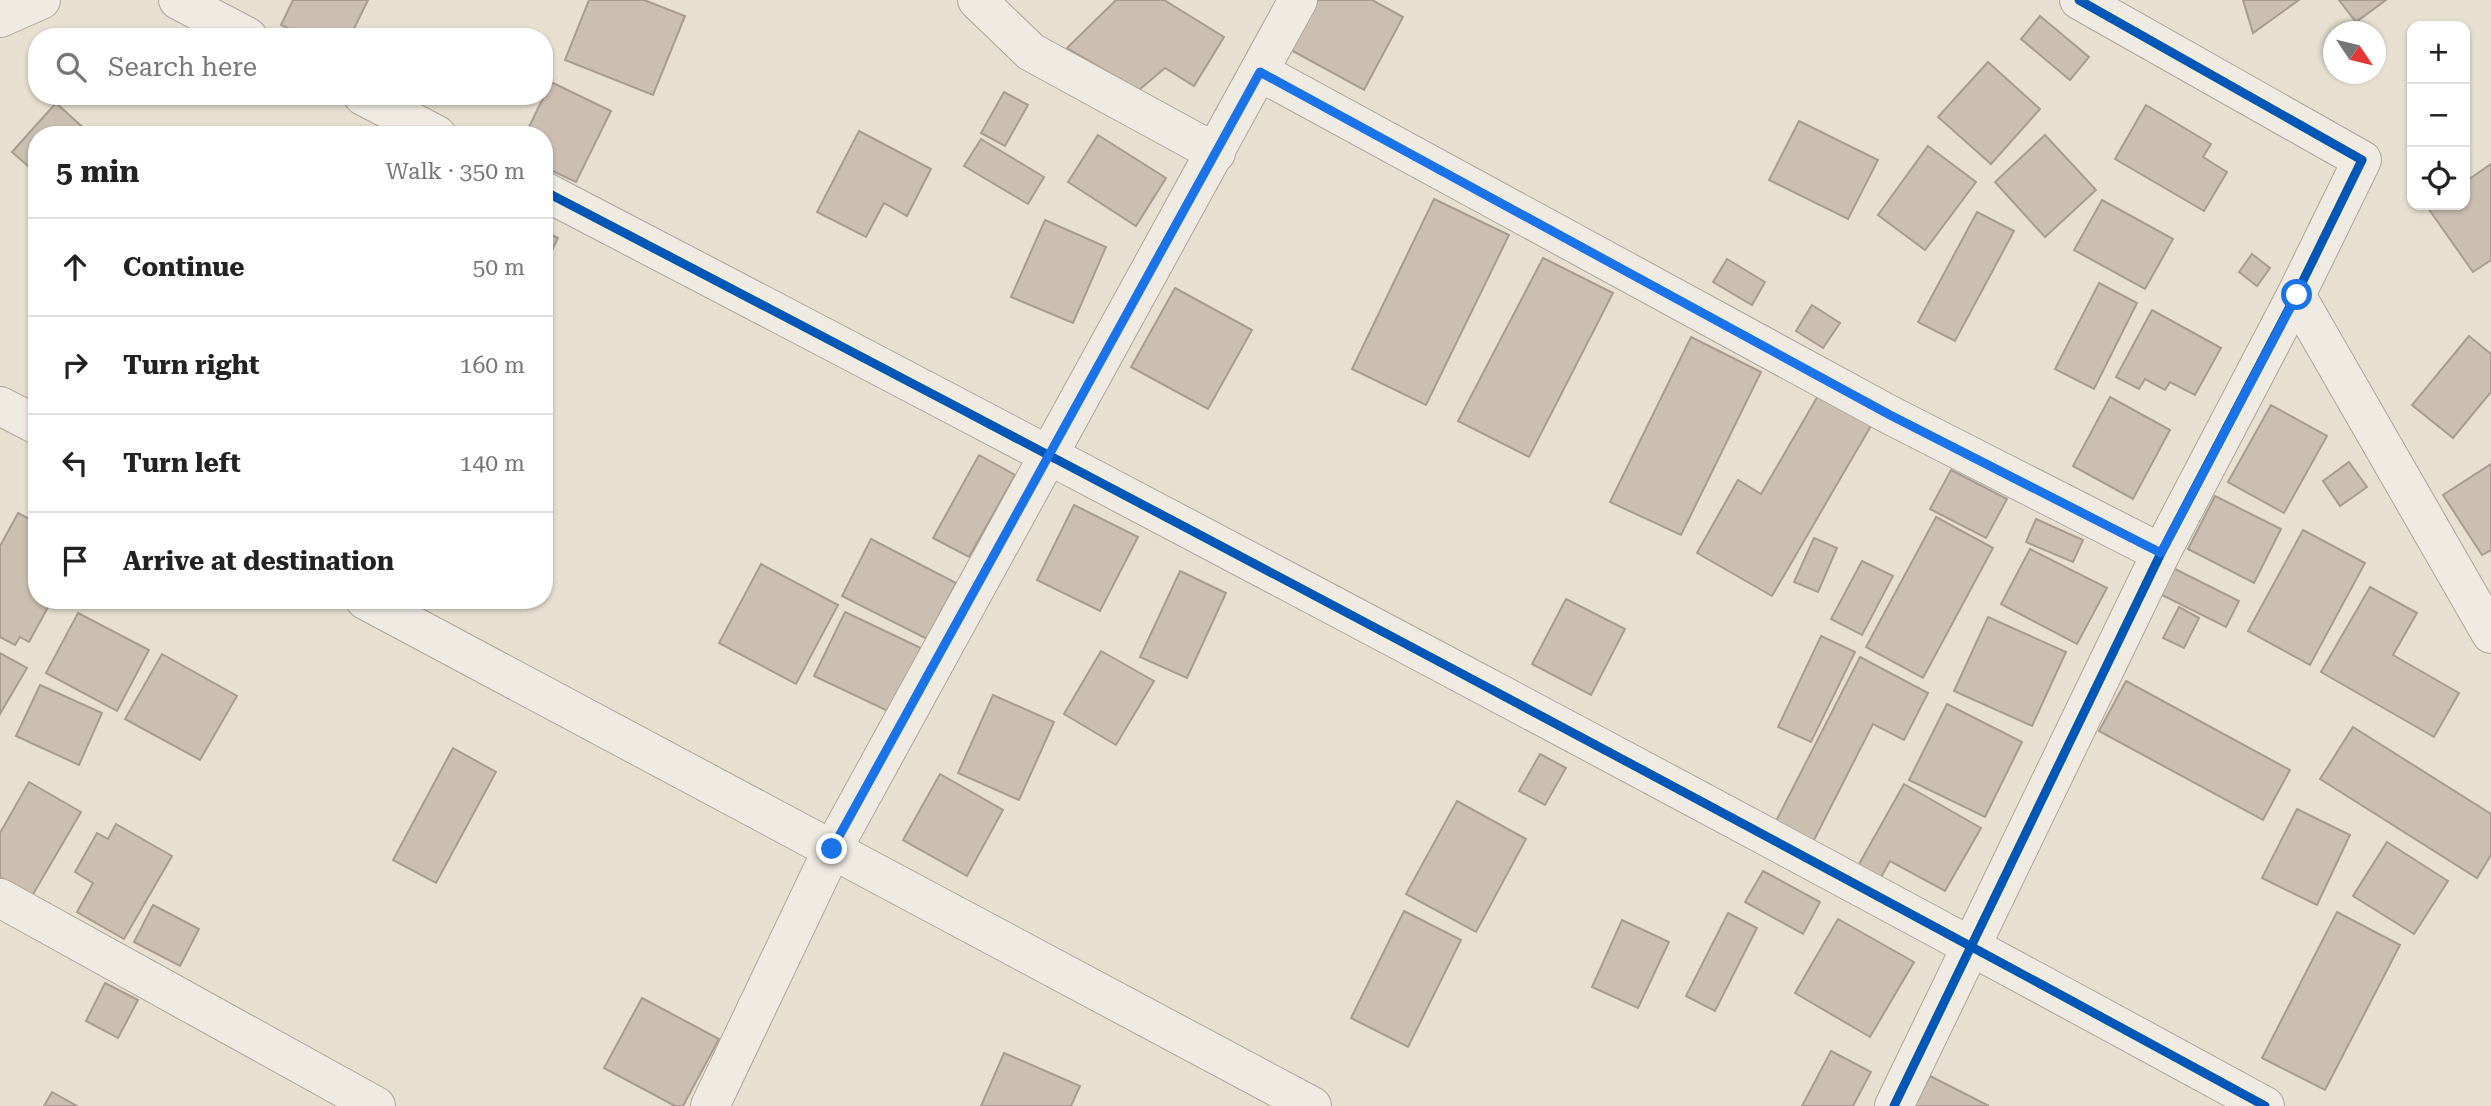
<!DOCTYPE html>
<html lang="en">
<head>
<meta charset="utf-8">
<style>
  :root { --surface:#fff; --page:#f2f2f2; --text:#222; --muted:#767676; --line:#e0e0e0 }
  body { margin:0; font-family:"Roboto Serif",serif; background:var(--page); color:var(--text) }
  .controls { position:absolute; right:21px; top:21px; display:grid; overflow:hidden; border-radius:14px; box-shadow:0 2px 5px #0004 }
  .controls button { width:63px; height:63px; display:grid; place-items:center; padding:0; border:0; border-bottom:2px solid var(--line); background:var(--surface); color:var(--text); font:35px sans-serif }
  .compass { position:absolute; left:2323px; top:21px; width:63px; height:63px; border-radius:50%; background:var(--surface); box-shadow:0 2px 5px #0004; rotate:125deg }
  .stop { position:absolute; width:21px; height:21px; margin:-16px; border:5px solid #1a73e8; border-radius:50%; background:#fff }
  .stop.end { background:#1a73e8; border-color:#fff; box-shadow:0 2px 7px #0008 }
  .list { margin:0; padding:0; list-style:none }
  h2 { display:flex; justify-content:space-between; align-items:center; height:91px; margin:0; padding:0 28px; font-size:30px }
  h2 small { font-size:23px; font-weight:400; color:var(--muted) }
  .list li { display:grid; grid-template-columns:46px 1fr auto; gap:21px; align-items:center; box-sizing:border-box; height:98px; padding:0 28px; border-top:2px solid var(--line) }
  .list b { display:block; font-size:26px; white-space:nowrap }
  .list em { font-size:23px; font-style:normal; color:var(--muted) }
  .icon { flex:none; width:38px; height:38px; fill:none; stroke:currentColor; stroke-width:2; stroke-linecap:round; stroke-linejoin:round }
  .map { position:relative; flex:none; width:2491px; height:1106px; overflow:hidden }
  .search { position:absolute; background:var(--surface); box-shadow:0 2px 5px #0004; left:28px; top:28px; width:525px; height:77px; display:flex; align-items:center; gap:18px; box-sizing:border-box; padding:0 24px; border-radius:28px; color:var(--muted); font-size:26px }
  .panel { position:absolute; background:var(--surface); box-shadow:0 2px 5px #0004; left:28px; top:126px; width:525px; height:483px; border-radius:28px }
  .map>svg:first-child { display:block }
  .building { fill:#cbbfb2; stroke:#a89c90; stroke-width:2 }
  .lines { fill:none; stroke-linecap:round; stroke-linejoin:round }
  .minor-casing { stroke:#ada599; stroke-width:40 }
  .minor { stroke:#efebe3; stroke-width:38 }
  .cycleway-casing { stroke:#f7eed8; stroke-width:13 }
  .cycleway { stroke:#0057b8; stroke-width:9 }
  .route { stroke:#1a73e8; stroke-width:9 }
</style>
</head>
<body>
<div class="map">
<svg width="2491" height="1106" viewBox="0 0 2491 1106">
  <rect width="100%" height="100%" fill="#e7e0d1"/>
  <g class="building">
    <polygon points="293,0 368,0 350,37 306,37 281,25"/>
    <polygon points="589,0 644,0 685,16 653,95 565,60"/>
    <polygon points="1116,0 1164,0 1224,37 1194,86 1165,68 1139,90 1067,48"/>
    <polygon points="1318,0 1372,0 1403,17 1364,90 1291,50"/>
    <polygon points="2243,0 2299,0 2253,33"/>
    <polygon points="2339,0 2386,0 2356,22"/>
    <polygon points="2040,16 2089,57 2070,80 2021,39"/>
    <polygon points="1988,62 2040,109 1991,164 1938,117"/>
    <polygon points="551,82 611,111 576,182 544,167 544,135 525,135"/>
    <polygon points="1004,92 1028,105 1005,146 981,133"/>
    <polygon points="56,103 88,132 86,135 37,135 37,174 12,152"/>
    <polygon points="2146,105 2211,144 2203,157 2227,172 2204,211 2115,159"/>
    <polygon points="1799,121 1878,160 1848,219 1769,180"/>
    <polygon points="859,131 931,169 907,216 884,203 866,237 817,212"/>
    <polygon points="1098,135 1166,178 1136,226 1068,182"/>
    <polygon points="2045,135 2096,190 2045,237 1995,182"/>
    <polygon points="981,139 1044,177 1028,204 964,166"/>
    <polygon points="1928,146 1976,182 1925,250 1878,215"/>
    <polygon points="2491,164 2491,260 2473,272 2428,208 2432,205 2465,205 2465,182"/>
    <polygon points="1434,199 1509,235 1426,405 1352,369"/>
    <polygon points="2102,200 2173,239 2145,289 2074,250"/>
    <polygon points="1977,212 2014,231 1955,341 1918,322"/>
    <polygon points="1045,220 1106,247 1073,323 1011,297"/>
    <polygon points="544,231 558,238 544,266"/>
    <polygon points="2252,254 2270,268 2257,286 2239,272"/>
    <polygon points="1543,258 1613,293 1529,457 1458,421"/>
    <polygon points="1727,259 1765,282 1752,305 1713,282"/>
    <polygon points="2099,283 2137,303 2094,389 2055,369"/>
    <polygon points="1175,288 1252,330 1208,409 1131,367"/>
    <polygon points="1812,305 1840,323 1823,348 1796,331"/>
    <polygon points="2152,310 2221,348 2195,395 2170,382 2165,390 2145,379 2139,389 2116,377"/>
    <polygon points="2469,336 2491,354 2491,392 2453,438 2412,405"/>
    <polygon points="1691,337 1761,372 1681,535 1610,502"/>
    <polygon points="1819,394 1872,424 1772,596 1697,553 1738,480 1761,494"/>
    <polygon points="2110,397 2170,430 2133,499 2073,466"/>
    <polygon points="2271,405 2327,436 2284,513 2228,482"/>
    <polygon points="979,455 1015,475 969,557 933,538"/>
    <polygon points="2349,462 2367,487 2340,506 2323,481"/>
    <polygon points="2491,464 2491,550 2482,555 2443,495"/>
    <polygon points="1951,470 2007,499 1986,538 1930,509"/>
    <polygon points="2215,496 2281,529 2254,583 2188,549"/>
    <polygon points="1074,505 1138,537 1100,611 1037,580"/>
    <polygon points="18,513 37,523 37,600 52,600 29,642 20,637 15,645 0,637 0,546"/>
    <polygon points="1936,517 1993,548 1923,678 1866,647"/>
    <polygon points="2036,519 2083,540 2073,562 2026,542"/>
    <polygon points="2303,530 2365,563 2310,665 2248,631"/>
    <polygon points="1814,538 1837,548 1818,592 1794,582"/>
    <polygon points="871,539 956,583 927,639 842,596"/>
    <polygon points="2030,549 2107,588 2077,644 2001,604"/>
    <polygon points="1862,561 1893,576 1862,635 1831,619"/>
    <polygon points="761,564 838,605 796,684 719,643"/>
    <polygon points="2173,568 2239,601 2226,627 2160,594"/>
    <polygon points="1180,571 1226,593 1187,678 1140,657"/>
    <polygon points="2370,587 2417,613 2393,655 2459,693 2434,737 2321,672"/>
    <polygon points="1566,599 1625,629 1591,695 1532,664"/>
    <polygon points="2179,607 2199,618 2184,648 2163,638"/>
    <polygon points="845,612 923,649 892,713 814,676"/>
    <polygon points="78,613 149,650 117,711 46,673"/>
    <polygon points="1988,617 2066,652 2032,726 1954,691"/>
    <polygon points="1821,636 1855,652 1811,742 1778,727"/>
    <polygon points="1101,651 1154,681 1116,745 1064,714"/>
    <polygon points="0,653 27,668 0,714"/>
    <polygon points="162,654 237,696 200,760 125,719"/>
    <polygon points="1860,657 1928,693 1904,740 1873,724 1813,842 1775,823"/>
    <polygon points="2126,681 2290,770 2263,820 2099,731"/>
    <polygon points="40,685 102,713 79,765 16,736"/>
    <polygon points="993,695 1054,722 1019,800 958,773"/>
    <polygon points="1947,704 2022,742 1985,817 1909,780"/>
    <polygon points="2353,727 2491,814 2491,855 2477,878 2320,779"/>
    <polygon points="453,748 496,772 436,883 393,860"/>
    <polygon points="1540,754 1566,768 1545,805 1519,791"/>
    <polygon points="940,774 1003,810 967,876 903,840"/>
    <polygon points="29,782 81,812 32,896 0,877 0,833"/>
    <polygon points="1904,784 1981,828 1945,891 1890,861 1880,879 1858,866"/>
    <polygon points="1457,801 1526,839 1476,932 1406,894"/>
    <polygon points="2297,809 2350,835 2317,905 2262,878"/>
    <polygon points="116,824 172,856 124,939 77,912 93,883 75,872 97,833 108,839"/>
    <polygon points="2387,842 2448,881 2414,934 2353,896"/>
    <polygon points="1763,871 1820,902 1803,934 1745,902"/>
    <polygon points="153,905 199,929 180,966 134,942"/>
    <polygon points="1404,911 1461,940 1408,1047 1351,1018"/>
    <polygon points="2337,912 2400,945 2325,1090 2262,1058"/>
    <polygon points="1728,913 1757,928 1715,1011 1686,996"/>
    <polygon points="1838,919 1914,962 1870,1037 1795,993"/>
    <polygon points="1622,920 1669,942 1638,1008 1592,987"/>
    <polygon points="105,983 138,1000 118,1038 86,1021"/>
    <polygon points="642,998 719,1039 683,1106 675,1106 604,1068"/>
    <polygon points="1831,1051 1871,1072 1853,1106 1802,1106"/>
    <polygon points="1004,1053 1080,1086 1071,1106 981,1106"/>
    <polygon points="1930,1076 1989,1106 1914,1106"/>
    <polygon points="52,1092 77,1106 44,1106"/>
  </g>
  <g class="lines">
    <defs>
      <g id="minor">
        <polyline points="178,0 248,37"/>
        <polyline points="977,0 1031,52 1216,153"/>
        <polyline points="0,18 41,0"/>
        <polyline points="1260,72 1890,415 2161,553"/>
        <polyline points="363,96 437,135"/>
        <path d="M544 191C1120 491 1695 795 2265 1106"/>
        <polyline points="2296,295 2491,634"/>
        <polyline points="0,406 37,425"/>
        <polyline points="365,600 1312,1106"/>
        <polyline points="0,898 376,1106"/>
        <polyline points="710,1106 832,850 1298,0"/>
        <polyline points="1894,1106 2161,553 2296,295 2362,160 2079,0"/>
      </g>
    </defs>
    <use href="#minor" class="minor-casing"/>
    <use href="#minor" class="minor"/>
    <defs>
      <g id="cycleway">
        <path d="M544 191C1120 491 1695 795 2265 1106"/>
        <polyline points="1894,1106 2161,553 2296,295 2362,160 2079,0"/>
      </g>
    </defs>
    <use href="#cycleway" class="cycleway-casing"/>
    <use href="#cycleway" class="cycleway"/>
  </g>
  <g class="lines">
    <polyline class="route" points="832,849 1260,72 1890,415 2161,553 2297,295"/>
  </g>
</svg>
<div class="controls">
<button>+</button>
<button>−</button>
<button><svg class="icon" aria-label="locate" viewBox="0 0 24 24"><circle cx="12" cy="12" r="6"/><path d="M12 2v4M12 18v4M2 12h4M18 12h4"/></svg></button>
</div>
<svg class="compass" viewBox="-18 -18 36 36"><path d="M0-13l5 13h-10z" fill="#e53935"/><path d="M0 13l5-13h-10z" fill="#767676"/></svg>
<div class="stop" style="left:2297px;top:295px"></div>
<div class="stop end" style="left:832px;top:849px"></div>
<div class="search"><svg class="icon" aria-label="search" viewBox="0 0 24 24"><circle cx="10" cy="10" r="6"/><path d="M15 15l6 6"/></svg>Search here</div>
<section class="panel">
<h2>5 min<small>Walk · 350 m</small></h2>
<ul class="list">
<li><svg class="icon" aria-label="ahead" viewBox="0 0 24 24"><path d="M12 20V5M6 11l6-6 6 6"/></svg><div><b>Continue</b></div><em>50 m</em></li>
<li><svg class="icon" aria-label="right" viewBox="0 0 24 24"><path d="M7 20v-9h11M14 6l5 5-5 5"/></svg><div><b>Turn right</b></div><em>160 m</em></li>
<li><svg class="icon" aria-label="left" viewBox="0 0 24 24"><path d="M17 20v-9H6M10 6l-5 5 5 5"/></svg><div><b>Turn left</b></div><em>140 m</em></li>
<li><svg class="icon" aria-label="arrive" viewBox="0 0 24 24"><path d="M6 21V4h12l-3 4 3 4H6"/></svg><div><b>Arrive at destination</b></div></li>
</ul>
</section>
</div>
</body>
</html>
